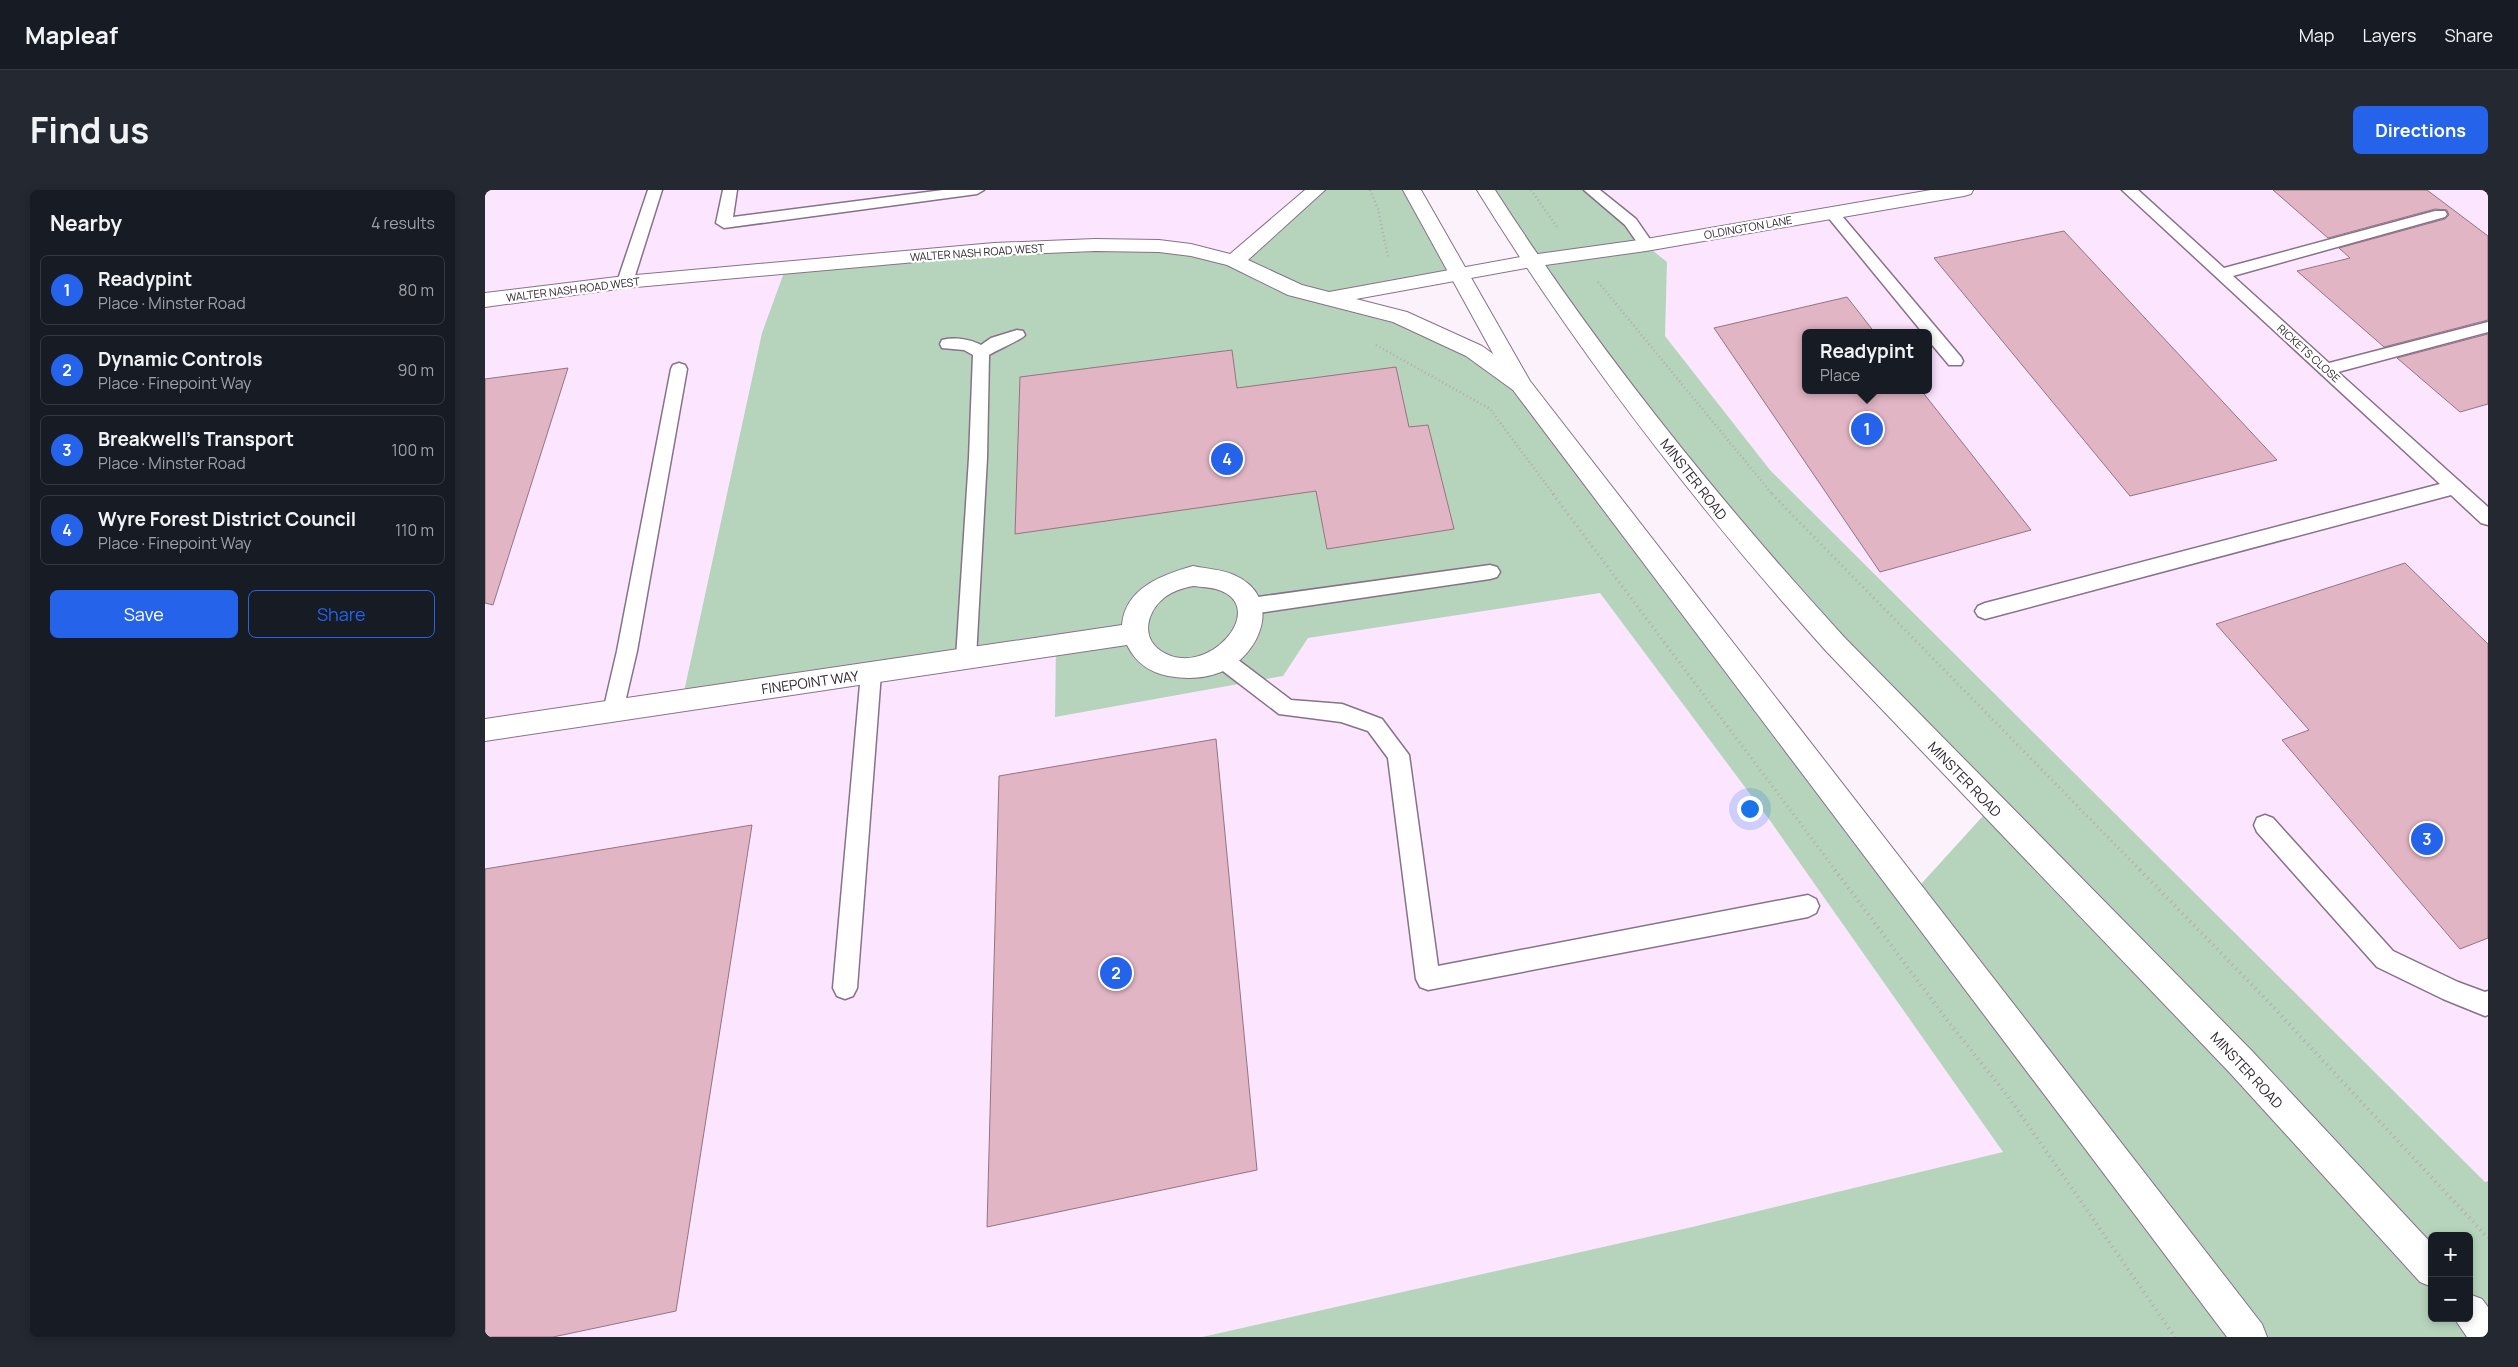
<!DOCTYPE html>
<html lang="en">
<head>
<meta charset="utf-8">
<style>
  :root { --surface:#171b24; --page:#242831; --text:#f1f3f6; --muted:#9ea1a6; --line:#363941; --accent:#2563eb }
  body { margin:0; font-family:Manrope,sans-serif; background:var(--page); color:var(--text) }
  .controls { position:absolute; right:15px; bottom:15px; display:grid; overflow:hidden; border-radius:8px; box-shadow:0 2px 8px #0003 }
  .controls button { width:45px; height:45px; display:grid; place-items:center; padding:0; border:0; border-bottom:1px solid var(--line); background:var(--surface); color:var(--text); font:25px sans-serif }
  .you { position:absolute; left:1264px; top:618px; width:18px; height:18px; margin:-12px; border:4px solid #fff; border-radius:50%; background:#1a73e8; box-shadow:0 0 0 8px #1a73e833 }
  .badge { display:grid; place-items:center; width:32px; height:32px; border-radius:50%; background:var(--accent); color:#fff; font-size:16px; font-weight:700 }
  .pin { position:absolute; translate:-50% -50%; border:2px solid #fff; box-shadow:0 1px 5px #0006 }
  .popup { position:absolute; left:1317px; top:139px; width:130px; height:65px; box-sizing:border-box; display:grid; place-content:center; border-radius:8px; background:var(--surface); filter:drop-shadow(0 1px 4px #0005); font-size:16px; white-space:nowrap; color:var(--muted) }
  .popup b { font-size:19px; color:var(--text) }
  .popup::after { content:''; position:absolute; left:50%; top:100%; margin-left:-10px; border:10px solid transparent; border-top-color:var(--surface) }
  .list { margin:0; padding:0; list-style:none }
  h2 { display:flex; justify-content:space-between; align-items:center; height:65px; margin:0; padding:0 20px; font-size:21px }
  h2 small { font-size:16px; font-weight:400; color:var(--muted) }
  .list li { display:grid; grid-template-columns:32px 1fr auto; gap:15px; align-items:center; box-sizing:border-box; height:70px; margin:0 10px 10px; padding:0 10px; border:1px solid var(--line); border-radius:8px }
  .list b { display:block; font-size:19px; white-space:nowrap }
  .list p { margin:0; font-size:16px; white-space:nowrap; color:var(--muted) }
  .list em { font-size:16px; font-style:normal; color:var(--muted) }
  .actions { display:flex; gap:10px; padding:15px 20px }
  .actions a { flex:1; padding:11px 0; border:1px solid var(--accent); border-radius:8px; text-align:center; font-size:18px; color:var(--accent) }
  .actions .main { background:var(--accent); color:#fff }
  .map { position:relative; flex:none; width:2003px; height:1147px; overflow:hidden; border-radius:8px }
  header { display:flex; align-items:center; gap:30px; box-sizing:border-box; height:70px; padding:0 25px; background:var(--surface); border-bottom:1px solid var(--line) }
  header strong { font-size:24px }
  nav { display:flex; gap:28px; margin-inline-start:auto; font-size:18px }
  .intro { display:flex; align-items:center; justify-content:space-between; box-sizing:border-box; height:120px; padding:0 30px }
  h1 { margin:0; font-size:35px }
  .button { padding:12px 22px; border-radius:8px; background:var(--accent); color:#fff; font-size:18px; font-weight:700 }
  main { display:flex; gap:30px; padding:0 30px }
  aside { flex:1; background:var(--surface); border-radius:8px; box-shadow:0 2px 8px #0003 }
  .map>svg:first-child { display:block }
  .built { fill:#fce5ff; fill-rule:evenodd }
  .green { fill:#b6d4bb; fill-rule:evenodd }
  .building { fill:#e2b5c4; stroke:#94747f }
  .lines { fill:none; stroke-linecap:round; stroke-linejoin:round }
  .service-casing { stroke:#867289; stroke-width:3 }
  .minor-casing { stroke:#867289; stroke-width:2 }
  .primary-casing { stroke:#867289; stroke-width:2 }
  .path-far2 { stroke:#b2a9b3; stroke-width:2.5; stroke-dasharray:1 3; stroke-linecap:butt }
  .path-far1 { stroke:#b2a9b3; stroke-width:3; stroke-dasharray:1 4; stroke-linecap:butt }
  .path { stroke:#b2a9b3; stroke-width:4; stroke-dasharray:1 4.5; stroke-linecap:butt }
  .service { fill:#fff; fill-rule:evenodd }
  .minor { fill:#fff; fill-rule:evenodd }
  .primary { fill:#fff; fill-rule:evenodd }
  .labels { text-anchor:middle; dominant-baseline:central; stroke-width:4.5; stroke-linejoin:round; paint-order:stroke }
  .far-street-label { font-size:11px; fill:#2e2630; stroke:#fff }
  .street-label { font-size:14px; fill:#2e2630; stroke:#fff }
</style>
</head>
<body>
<header>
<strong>Mapleaf</strong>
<nav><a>Map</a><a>Layers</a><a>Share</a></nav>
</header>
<div class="intro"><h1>Find us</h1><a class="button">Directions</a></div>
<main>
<aside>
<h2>Nearby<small>4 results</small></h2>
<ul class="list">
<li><span class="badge">1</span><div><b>Readypint</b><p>Place · Minster Road</p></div><em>80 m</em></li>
<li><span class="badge">2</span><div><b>Dynamic Controls</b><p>Place · Finepoint Way</p></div><em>90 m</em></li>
<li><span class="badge">3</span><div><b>Breakwell's Transport</b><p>Place · Minster Road</p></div><em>100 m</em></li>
<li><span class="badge">4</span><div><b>Wyre Forest District Council</b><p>Place · Finepoint Way</p></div><em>110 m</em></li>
</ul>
<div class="actions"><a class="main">Save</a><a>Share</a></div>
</aside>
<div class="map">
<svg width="2003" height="1147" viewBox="0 0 2003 1147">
  <rect width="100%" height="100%" fill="#fbf2fc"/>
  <g class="built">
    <polygon points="0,0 831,0 571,455 570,526 798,486 823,448 1115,402 1286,632 1518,962 1207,1037 717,1147 0,1147"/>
    <path d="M1106 0H2003V991L2000 992 1285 280 1180 146 1182 72 1161 55ZM1321 143H1443V200H1321Z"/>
  </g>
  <path class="green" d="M831 0H927L974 84 842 108 915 127 1036 195 1427 704 1507 616 1255 348 1001 0H1106L1161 55 1182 72 1180 146 1285 280 2000 992 2003 991V1147H717L1207 1037 1518 962 1286 632 1115 403 823 448 798 486 570 527 571 455 197 511 277 143 301 77 610 55 749 71ZM1947 1046H1984V1128H1947Z"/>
  <g class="building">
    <polygon points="1788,0 1942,0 2003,46 2003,130 1899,157 1812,81 1865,68 1854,58 1960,29 1964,25 1962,20 1950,19 1843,48"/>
    <polygon points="1579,41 1792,270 1645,306 1449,68"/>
    <polygon points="1362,107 1390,143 1321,143 1321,200 1436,200 1546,340 1395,382 1229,138"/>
    <polygon points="2003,144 2003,214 1975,222 1912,168"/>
    <polygon points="747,160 752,198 911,177 924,237 943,235 969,339 842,359 831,301 530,344 535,187"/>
    <polygon points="83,178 8,415 0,413 0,189"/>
    <polygon points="1920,373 2003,454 2003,748 1975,759 1797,550 1824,540 1731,434"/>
    <polygon points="731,549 772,980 502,1037 514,586"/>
    <polygon points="267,635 191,1121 68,1147 0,1147 0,679"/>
  </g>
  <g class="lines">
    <defs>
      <g id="service">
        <polygon points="163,0 177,0 148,92 146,96 134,96 132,92"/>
        <polygon points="238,0 252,0 248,27 458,0 499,0 492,4 239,38 231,33"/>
        <polygon points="1099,0 1115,0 1151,29 1169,55 1166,58 1156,58 1140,35"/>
        <polygon points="1637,0 1653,0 1739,78 1950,21 1960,21 1962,24 1960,27 1748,86 1844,173 2003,132 2003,142 1853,182 2003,317 2003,335 1996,333 1966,305 1500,429 1493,426 1490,421 1493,416 1500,413 1955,294"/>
        <polygon points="1347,19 1352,20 1476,167 1478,171 1476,175 1464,175 1443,150 1443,143 1438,143 1342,26 1340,23 1342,20"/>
        <path d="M532 140 538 141 540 145C538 149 512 160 504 165L502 268 491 468 488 474 481 476 474 474 471 468 484 268 488 165 479 160 457 158 455 154 457 150C470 147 485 149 496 155L506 148Z"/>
        <polygon points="194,173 200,175 202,179 152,461 138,521 135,527 128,530 121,527 118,521 132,461 186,179 188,175"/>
        <polygon points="1005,375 1012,377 1015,382 1012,387 1005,389 766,424 759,421 756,416 759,411 766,408"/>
        <polygon points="737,461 744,463 806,510 857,514 897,529 924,565 953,776 1323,705 1331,709 1334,716 1331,723 1323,727 943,800 935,797 931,789 903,568 883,541 856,532 794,524 730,475 727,469 730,463"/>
        <polygon points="386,475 393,477 396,483 372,798 368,806 360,809 352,806 348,798 376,483 379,477"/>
        <polygon points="1780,625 1788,628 1908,761 1973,792 2000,802 2003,801 2003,825 2000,826 1958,809 1892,777 1772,642 1769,635 1772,628"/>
      </g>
      <g id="minor">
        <polygon points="820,0 840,0 763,70 817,95 844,102 1046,65 1161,49 1446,0 1488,0 1486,4 1479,6 1161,61 1046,77 871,109 922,122 997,156 1044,190 1047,195 1044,200 1036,202 1028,200 981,166 908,132 803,105 742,75 706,66 674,62 610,61 509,65 140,98 0,117 0,103 140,86 509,53 610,49 674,50 706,54 745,64"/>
        <path d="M708 376C721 379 737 379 749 385 799 407 776 465 736 482 718 489 702 489 683 486 664 482 651 473 642 455L0 551V529L637 435C640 398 677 385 708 376ZM708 396C716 397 726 397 734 400 785 418 722 491 676 461 655 447 662 421 680 407 688 401 698 398 708 396Z"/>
      </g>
      <g id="primary">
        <polygon points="918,0 936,0 1045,191 1777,1134 1782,1147 1742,1147 1028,200"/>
        <path d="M992 0H1010C1113 160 1231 307 1359 447L1767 861 1947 1054V1097L1935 1092 1745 883 1341 461C1211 316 1095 166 992 0Z"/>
        <polygon points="1984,1104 1997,1109 2003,1117 2003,1147 1982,1147 1969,1128 1984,1128"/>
      </g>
    </defs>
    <use href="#service" class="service-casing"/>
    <use href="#minor" class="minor-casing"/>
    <use href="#primary" class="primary-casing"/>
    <g class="path-far2">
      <polyline points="885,0 893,19 903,67"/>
      <polyline points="1046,0 1072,37"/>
      <polyline points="1113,92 1288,305"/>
      <polyline points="891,155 1005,219 1069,305"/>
    </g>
    <g class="path-far1">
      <polyline points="1068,304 1351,681"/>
      <polyline points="1287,304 1656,681"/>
    </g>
    <g class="path">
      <polyline points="1350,680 1462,830 1525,909 1690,1147"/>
      <polyline points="1655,680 1776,804 2003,1048"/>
    </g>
    <use href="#service" class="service"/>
    <use href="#minor" class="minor"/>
    <use href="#primary" class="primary"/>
  </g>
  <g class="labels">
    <g class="far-street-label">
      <text transform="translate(1263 37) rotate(-10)">OLDINGTON LANE</text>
      <text transform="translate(492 62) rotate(-4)">WALTER NASH ROAD WEST</text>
      <text transform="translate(88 99) rotate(-7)">WALTER NASH ROAD WEST</text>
      <text transform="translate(1824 163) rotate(42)">RICKETS CLOSE</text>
    </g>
    <g class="street-label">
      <text transform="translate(1209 289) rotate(52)">MINSTER ROAD</text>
      <text transform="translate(325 492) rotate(-8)">FINEPOINT WAY</text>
      <text transform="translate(1480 589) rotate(46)">MINSTER ROAD</text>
      <text transform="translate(1762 880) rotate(47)">MINSTER ROAD</text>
    </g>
  </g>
</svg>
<div class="controls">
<button>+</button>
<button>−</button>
</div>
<div class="you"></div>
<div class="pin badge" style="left:1382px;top:239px">1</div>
<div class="popup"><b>Readypint</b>Place</div>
<div class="pin badge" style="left:631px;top:783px">2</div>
<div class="pin badge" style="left:1942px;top:649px">3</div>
<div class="pin badge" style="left:742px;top:269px">4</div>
</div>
</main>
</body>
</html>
